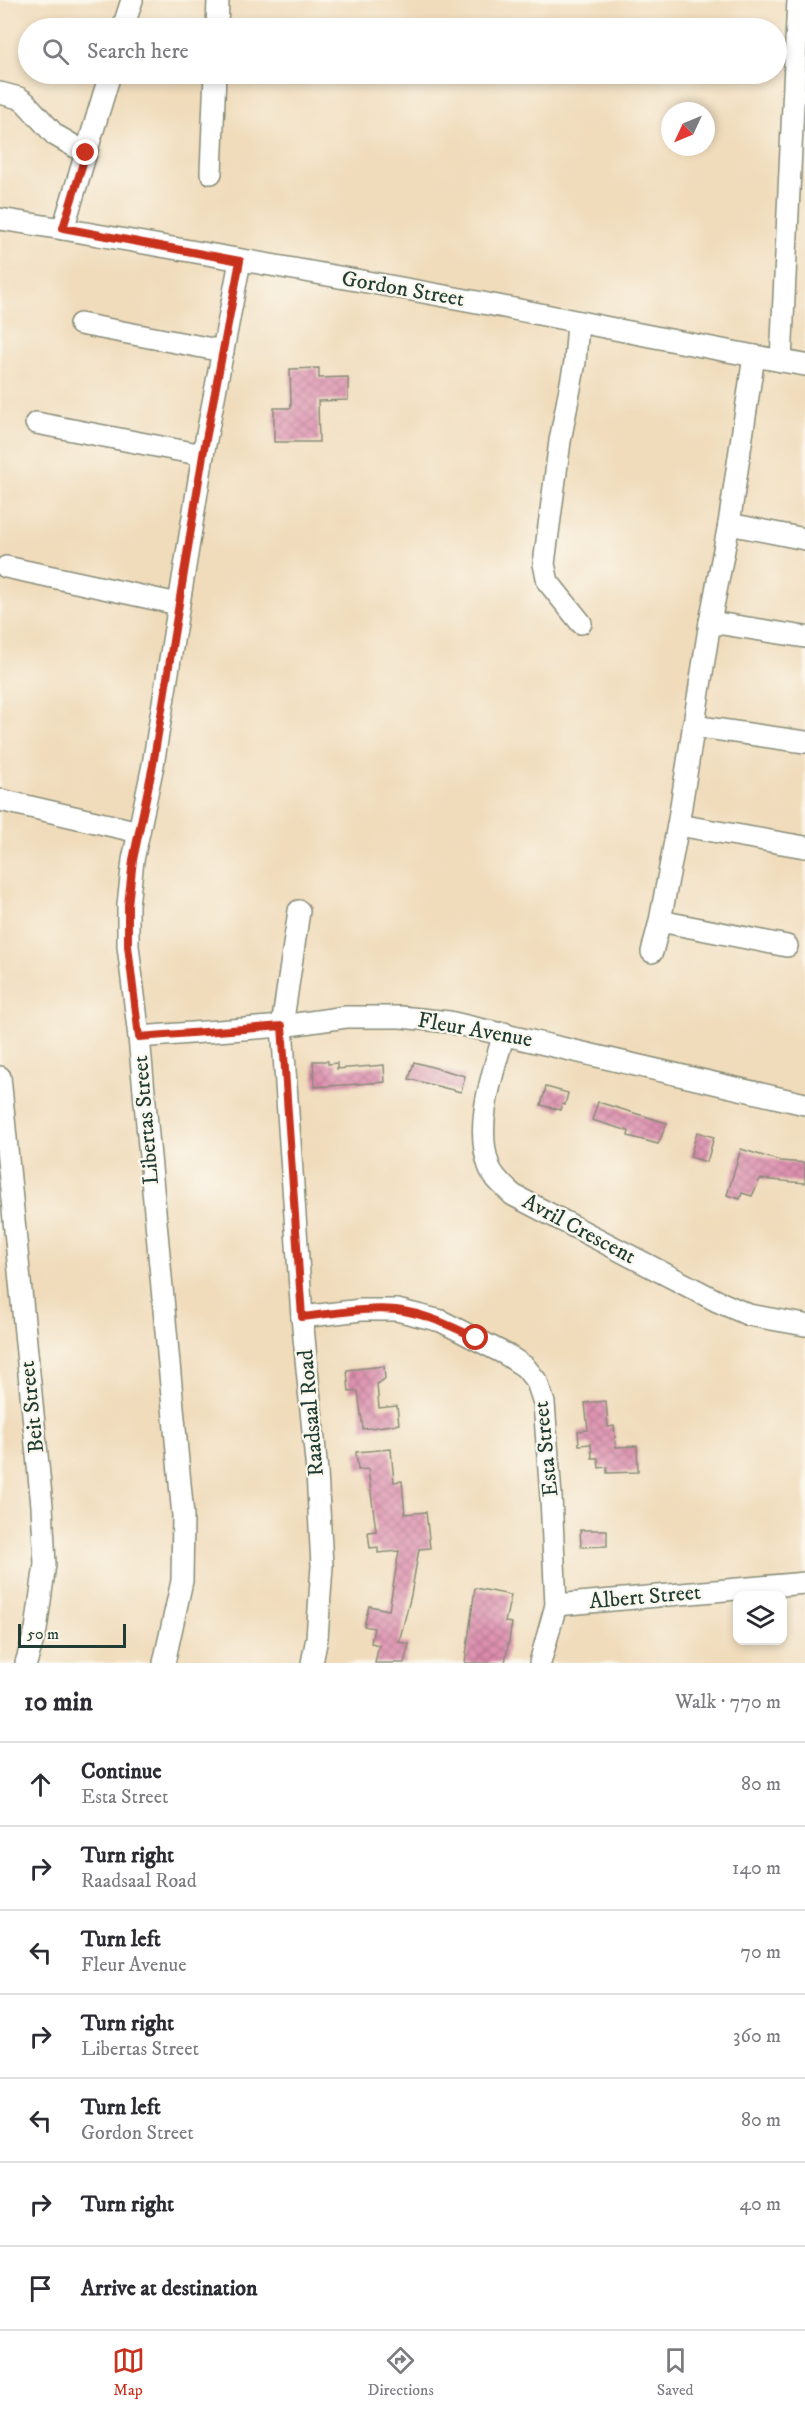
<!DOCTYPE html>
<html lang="en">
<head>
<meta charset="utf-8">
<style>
  :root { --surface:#fff; --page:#f7f7f7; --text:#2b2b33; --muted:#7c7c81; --line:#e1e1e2; --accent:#c8321e }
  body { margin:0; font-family:"IM FELL DW Pica",serif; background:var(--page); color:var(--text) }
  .controls { position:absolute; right:18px; bottom:18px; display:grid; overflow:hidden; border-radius:12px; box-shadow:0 3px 9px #0003 }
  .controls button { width:54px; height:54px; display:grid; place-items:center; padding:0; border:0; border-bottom:2px solid var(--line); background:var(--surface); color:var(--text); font:30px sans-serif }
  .compass { position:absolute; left:661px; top:102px; width:54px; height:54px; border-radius:50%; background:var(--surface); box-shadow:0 3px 9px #0003; rotate:226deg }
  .scale { position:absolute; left:18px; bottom:15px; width:108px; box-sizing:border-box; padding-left:6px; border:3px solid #1f3d34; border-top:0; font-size:16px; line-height:21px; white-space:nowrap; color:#1f3d34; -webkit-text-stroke:4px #fbf7ec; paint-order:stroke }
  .stop { position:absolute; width:18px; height:18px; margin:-14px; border:4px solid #c8321e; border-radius:50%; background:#fff }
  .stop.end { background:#c8321e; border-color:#fff; box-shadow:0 2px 6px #0008 }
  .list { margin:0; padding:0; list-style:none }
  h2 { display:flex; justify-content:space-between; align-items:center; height:78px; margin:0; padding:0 24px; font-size:26px }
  h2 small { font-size:20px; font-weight:400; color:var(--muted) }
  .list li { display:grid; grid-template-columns:39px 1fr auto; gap:18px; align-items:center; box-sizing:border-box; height:84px; padding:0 24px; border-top:2px solid var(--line) }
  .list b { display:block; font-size:22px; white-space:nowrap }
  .list p { margin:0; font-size:20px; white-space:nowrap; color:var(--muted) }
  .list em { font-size:20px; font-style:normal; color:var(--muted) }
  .icon { flex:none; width:33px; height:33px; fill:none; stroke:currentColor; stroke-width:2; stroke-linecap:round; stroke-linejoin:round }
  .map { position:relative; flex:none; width:805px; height:1663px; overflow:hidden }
  .search { position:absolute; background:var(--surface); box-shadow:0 3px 9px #0003; left:18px; right:18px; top:18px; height:66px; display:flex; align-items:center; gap:15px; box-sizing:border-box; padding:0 21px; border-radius:33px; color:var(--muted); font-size:22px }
  .sheet { height:666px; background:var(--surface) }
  nav { display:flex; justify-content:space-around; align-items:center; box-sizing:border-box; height:84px; border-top:2px solid var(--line); background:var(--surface); font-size:16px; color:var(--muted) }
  nav a { display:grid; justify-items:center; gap:3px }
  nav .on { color:var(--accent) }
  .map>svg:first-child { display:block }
  .building { fill:url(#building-cross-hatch) }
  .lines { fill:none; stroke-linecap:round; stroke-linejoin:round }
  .minor-casing { stroke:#888c78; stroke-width:24 }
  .minor { stroke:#fff; stroke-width:21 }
  .route { stroke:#c8321e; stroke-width:8 }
  .labels { text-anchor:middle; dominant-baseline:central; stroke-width:4.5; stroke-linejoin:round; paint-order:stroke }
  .street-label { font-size:22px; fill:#1f3d34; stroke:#fbf7ec }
</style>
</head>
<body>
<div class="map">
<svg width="805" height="1663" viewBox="0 0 805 1663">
  <defs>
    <pattern id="building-cross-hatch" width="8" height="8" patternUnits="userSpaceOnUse" patternTransform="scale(1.5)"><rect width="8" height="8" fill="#db88aa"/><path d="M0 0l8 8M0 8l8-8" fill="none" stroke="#b1708b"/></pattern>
  </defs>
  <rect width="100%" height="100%" fill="#fbf7ec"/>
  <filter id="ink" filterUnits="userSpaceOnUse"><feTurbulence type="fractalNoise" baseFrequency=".0167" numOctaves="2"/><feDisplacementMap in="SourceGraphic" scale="12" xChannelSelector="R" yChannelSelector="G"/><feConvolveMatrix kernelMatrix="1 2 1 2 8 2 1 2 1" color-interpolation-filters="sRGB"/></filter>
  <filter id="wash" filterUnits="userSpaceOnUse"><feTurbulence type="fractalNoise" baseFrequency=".008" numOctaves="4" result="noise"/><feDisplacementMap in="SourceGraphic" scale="24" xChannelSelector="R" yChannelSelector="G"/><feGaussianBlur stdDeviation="1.35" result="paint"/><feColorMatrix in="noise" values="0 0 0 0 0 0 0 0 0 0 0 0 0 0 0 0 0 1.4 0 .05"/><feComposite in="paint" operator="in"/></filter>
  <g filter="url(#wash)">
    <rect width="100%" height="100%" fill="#f0dcbb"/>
    <g id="blocks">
      <g class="building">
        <polygon points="319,368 319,378 348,377 348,400 318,401 319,442 274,442 274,408 291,408 290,369"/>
        <polygon points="313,1061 328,1061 328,1064 337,1063 337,1069 384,1065 385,1082 315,1087"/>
        <polygon points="414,1062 465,1076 461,1092 409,1079"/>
        <polygon points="546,1087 568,1093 565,1105 562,1104 560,1110 541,1105"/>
        <polygon points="598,1102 667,1123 658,1144 628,1136 629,1131 592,1120"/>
        <polygon points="697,1132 714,1137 707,1162 690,1157"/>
        <polygon points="741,1149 780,1161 805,1163 805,1183 760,1179 752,1196 742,1193 740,1199 727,1195"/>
        <polygon points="384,1366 385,1379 377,1384 379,1408 397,1406 399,1424 363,1429 358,1391 349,1392 347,1370"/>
        <polygon points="606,1401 608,1427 614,1426 616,1447 637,1446 638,1472 607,1473 607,1467 599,1468 598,1458 592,1458 591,1444 579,1445 578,1431 588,1430 585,1403"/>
        <polygon points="391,1449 394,1482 402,1481 405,1514 426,1512 430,1548 419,1549 411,1595 399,1642 409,1644 404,1663 375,1663 379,1645 371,1643 374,1628 364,1626 369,1606 389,1610 399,1551 378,1553 378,1547 370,1548 368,1532 376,1531 368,1469 358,1470 356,1452"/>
        <polygon points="580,1530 607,1530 607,1546 581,1547"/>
        <polygon points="475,1588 511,1595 505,1622 512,1623 505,1663 465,1663"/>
      </g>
    </g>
  </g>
  <g filter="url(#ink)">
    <use href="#blocks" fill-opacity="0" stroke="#888c78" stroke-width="1.5"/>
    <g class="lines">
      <defs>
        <g id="minor">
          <polyline points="123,28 132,0"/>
          <polyline points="217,28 218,0"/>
          <polyline points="0,93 19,98 25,102 55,135 86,153"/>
          <polyline points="211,173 215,74"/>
          <path d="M0 219 63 229C206 254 350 278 493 305 597 325 700 347 805 365"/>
          <polyline points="63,229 110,74"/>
          <polyline points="578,323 575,362 560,441 544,564 548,582 581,623"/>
          <polyline points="80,324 223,351"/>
          <polyline points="781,361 798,0"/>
          <polyline points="36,423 203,455"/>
          <polyline points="729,524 805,539"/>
          <polyline points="6,567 178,604"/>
          <polyline points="710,622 805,637"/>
          <polyline points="693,726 805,742"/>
          <polyline points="0,800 139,832"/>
          <polyline points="678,825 805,847"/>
          <polyline points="299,911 282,1026 302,1317 317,1472 322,1566 317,1638 312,1663"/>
          <polyline points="660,921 787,946"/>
          <polyline points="652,952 660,921 678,825 710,622 729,524 754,356"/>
          <path d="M504 1033C493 1074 474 1124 489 1166 493 1178 504 1186 513 1195L717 1301 749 1315 805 1325"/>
          <polyline points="139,1037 282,1026 346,1017 401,1017 449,1022 805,1104"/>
          <polyline points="0,1077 42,1506 45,1564 36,1630 26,1663"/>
          <polyline points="302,1317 361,1310 397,1310 441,1321 507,1355 525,1367 537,1382 544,1403 551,1497 556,1605 540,1663"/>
          <polyline points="556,1605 805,1583"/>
          <polyline points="164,1663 182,1581 183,1516 139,1037 128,946 128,905 133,860 153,765 203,455 240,261"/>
        </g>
      </defs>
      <use href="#minor" class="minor-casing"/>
      <use href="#minor" class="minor"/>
    </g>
  </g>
  <g class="lines" filter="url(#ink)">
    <path class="route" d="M86 153 63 228 240 261 203 455 153 765 133 860 128 905V946L139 1037 282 1026 302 1317C333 1314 365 1307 396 1310 424 1313 451 1326 476 1338"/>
  </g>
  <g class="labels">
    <g class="street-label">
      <text transform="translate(403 289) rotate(10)">Gordon Street</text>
      <text transform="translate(475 1030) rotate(10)">Fleur Avenue</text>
      <text transform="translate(146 1120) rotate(-95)">Libertas Street</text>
      <text transform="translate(579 1229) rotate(28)">Avril Crescent</text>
      <text transform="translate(32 1407) rotate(-96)">Beit Street</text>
      <text transform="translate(311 1413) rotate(-95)">Raadsaal Road</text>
      <text transform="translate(546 1449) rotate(-96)">Esta Street</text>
      <text transform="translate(645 1597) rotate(-5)">Albert Street</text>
    </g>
  </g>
</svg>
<div class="controls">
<button><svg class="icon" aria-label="layers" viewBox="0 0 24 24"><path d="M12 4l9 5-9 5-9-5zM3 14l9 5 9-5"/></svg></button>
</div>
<svg class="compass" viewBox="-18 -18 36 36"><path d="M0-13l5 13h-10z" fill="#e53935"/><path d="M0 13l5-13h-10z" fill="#7c7c81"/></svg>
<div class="scale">50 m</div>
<div class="stop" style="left:476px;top:1338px"></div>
<div class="stop end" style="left:86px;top:153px"></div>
<div class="search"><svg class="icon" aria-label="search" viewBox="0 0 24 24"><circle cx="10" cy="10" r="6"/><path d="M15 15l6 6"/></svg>Search here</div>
</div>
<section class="sheet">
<h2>10 min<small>Walk · 770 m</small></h2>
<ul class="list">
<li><svg class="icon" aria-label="ahead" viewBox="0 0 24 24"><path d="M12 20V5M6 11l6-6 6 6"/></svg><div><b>Continue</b><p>Esta Street</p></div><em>80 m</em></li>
<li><svg class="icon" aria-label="right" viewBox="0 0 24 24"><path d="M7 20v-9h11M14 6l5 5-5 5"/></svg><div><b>Turn right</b><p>Raadsaal Road</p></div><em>140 m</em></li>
<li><svg class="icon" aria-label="left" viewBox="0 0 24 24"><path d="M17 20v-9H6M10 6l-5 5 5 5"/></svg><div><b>Turn left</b><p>Fleur Avenue</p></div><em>70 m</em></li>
<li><svg class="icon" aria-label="right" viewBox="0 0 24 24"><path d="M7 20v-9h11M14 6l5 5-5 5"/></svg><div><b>Turn right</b><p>Libertas Street</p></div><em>360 m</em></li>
<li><svg class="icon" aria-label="left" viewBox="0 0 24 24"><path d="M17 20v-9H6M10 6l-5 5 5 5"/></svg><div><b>Turn left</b><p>Gordon Street</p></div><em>80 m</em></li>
<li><svg class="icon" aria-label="right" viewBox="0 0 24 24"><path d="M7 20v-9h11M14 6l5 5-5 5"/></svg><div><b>Turn right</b></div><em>40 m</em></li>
<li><svg class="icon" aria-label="arrive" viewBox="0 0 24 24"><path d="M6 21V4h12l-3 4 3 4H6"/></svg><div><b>Arrive at destination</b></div></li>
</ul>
</section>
<nav>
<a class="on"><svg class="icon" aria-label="map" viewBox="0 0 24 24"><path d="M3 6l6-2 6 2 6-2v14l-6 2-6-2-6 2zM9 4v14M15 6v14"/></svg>Map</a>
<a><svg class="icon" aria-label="directions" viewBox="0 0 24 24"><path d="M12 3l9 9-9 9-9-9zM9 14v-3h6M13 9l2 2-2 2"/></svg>Directions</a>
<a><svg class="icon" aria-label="saved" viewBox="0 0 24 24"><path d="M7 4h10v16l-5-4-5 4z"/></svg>Saved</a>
</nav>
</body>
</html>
